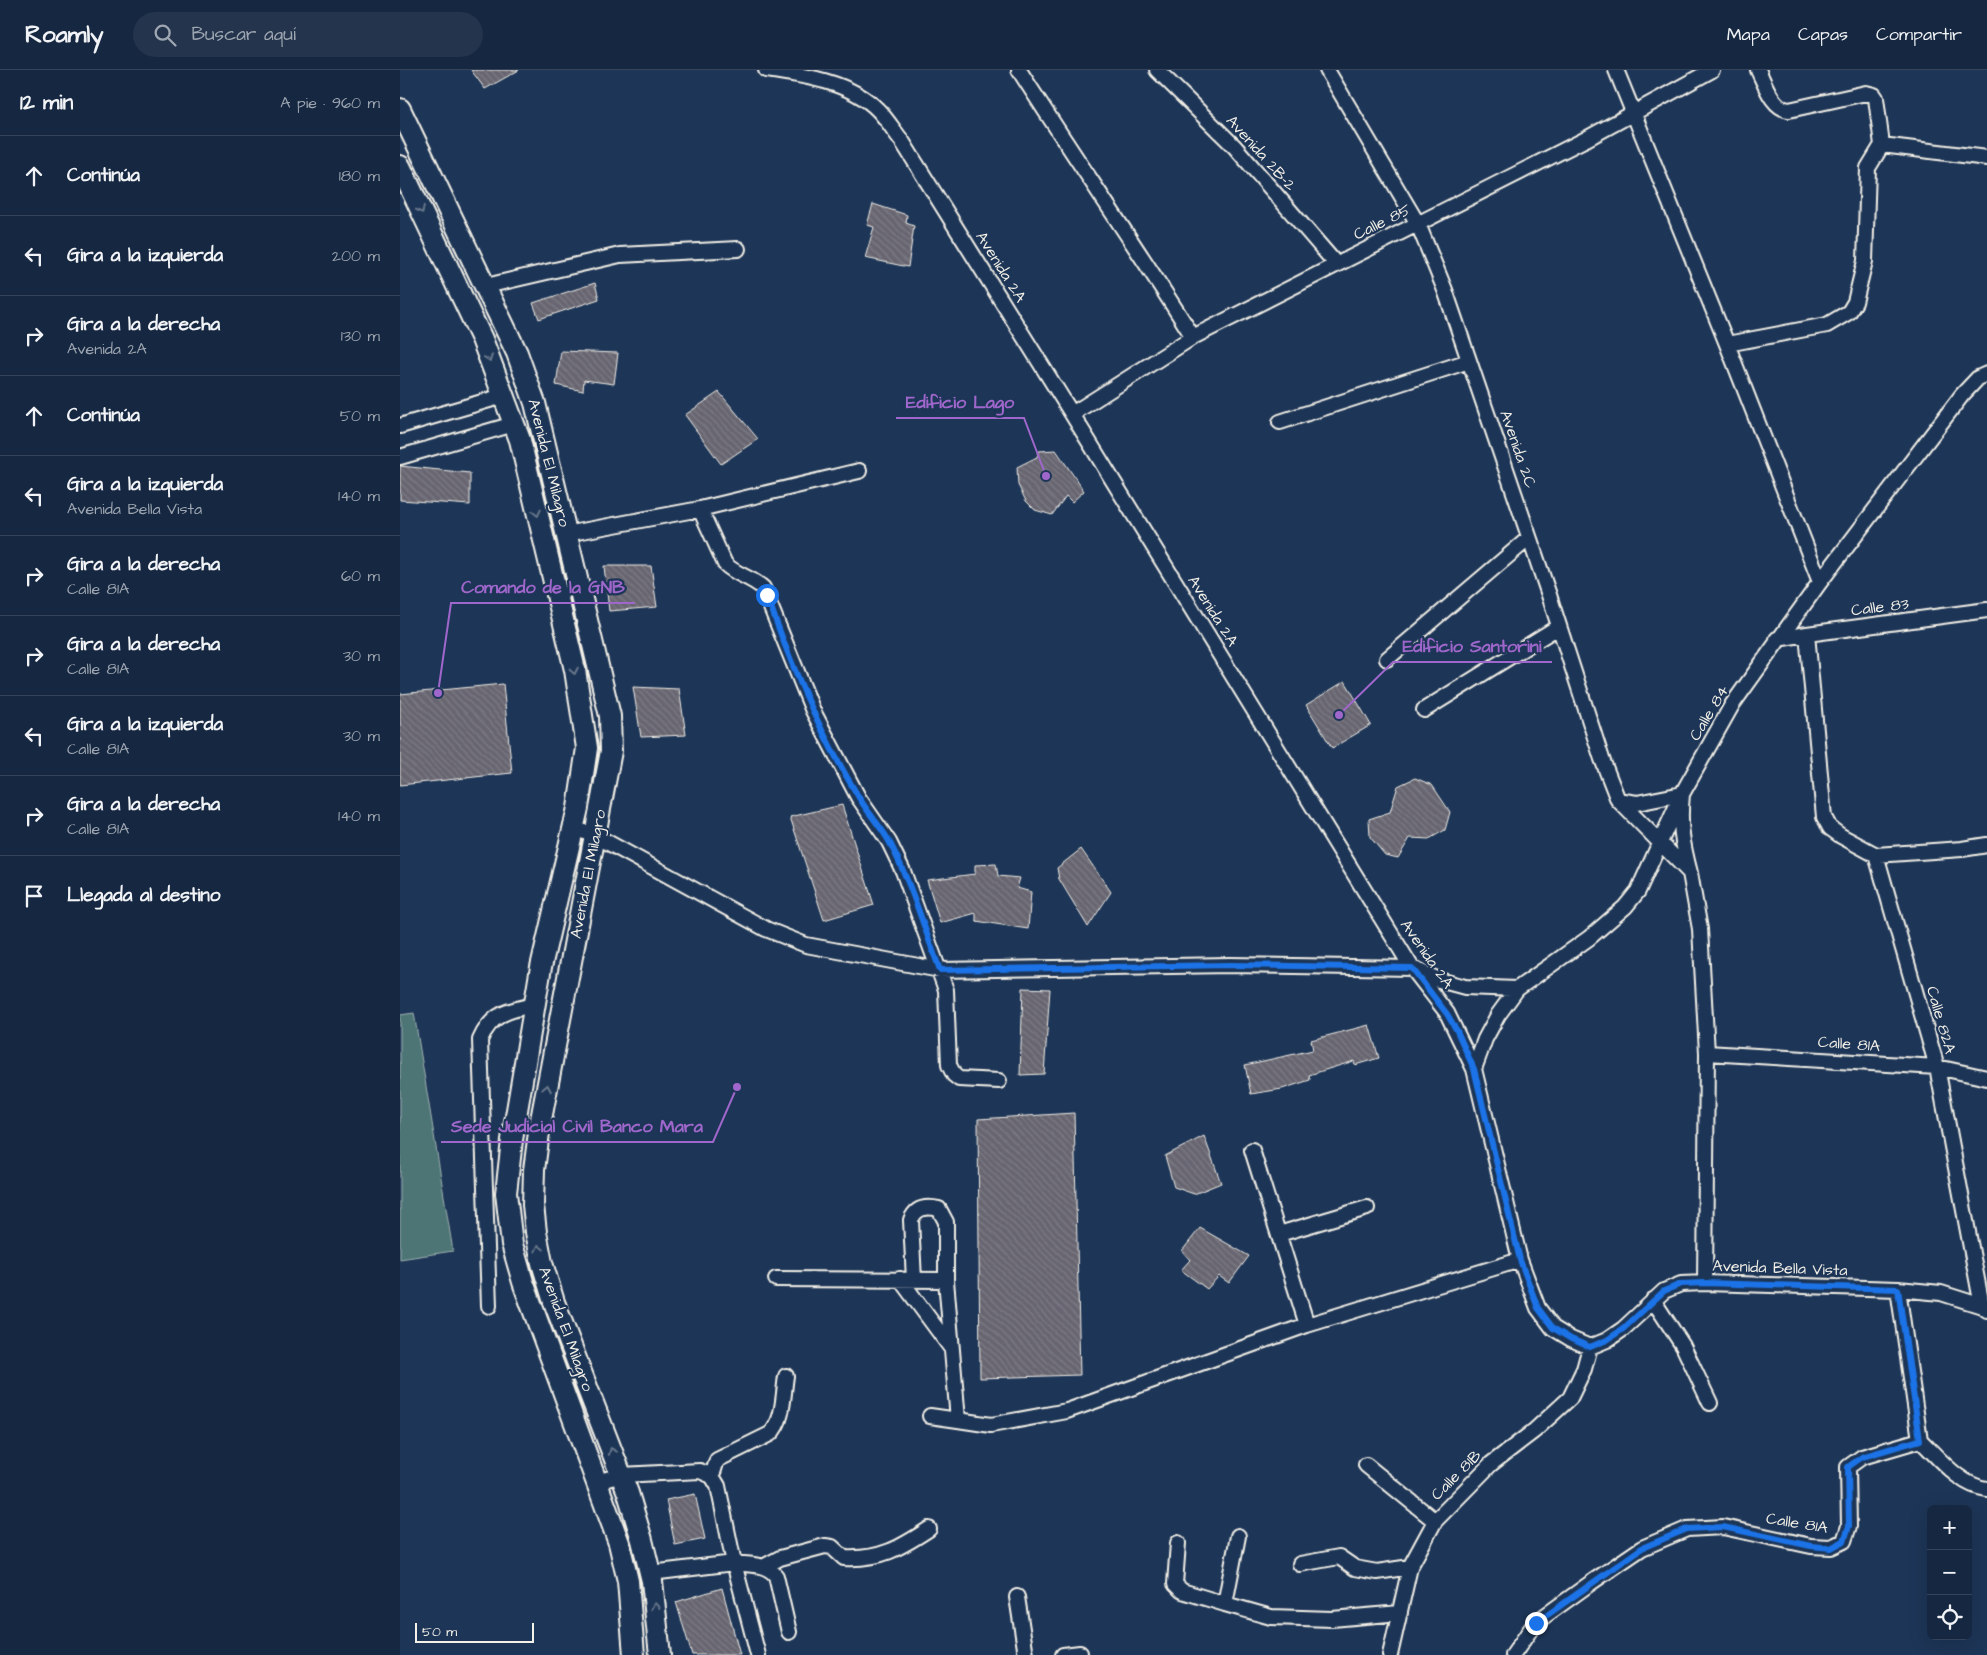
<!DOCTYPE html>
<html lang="es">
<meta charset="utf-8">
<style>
body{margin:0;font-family:"Architects Daughter",sans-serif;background:#23344c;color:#f1f3f6}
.controls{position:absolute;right:15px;bottom:15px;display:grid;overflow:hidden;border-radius:8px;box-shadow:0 5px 20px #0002}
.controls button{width:45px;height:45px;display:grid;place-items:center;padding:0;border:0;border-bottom:1px solid #35445a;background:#162841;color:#f1f3f6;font:25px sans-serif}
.scale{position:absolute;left:15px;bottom:12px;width:119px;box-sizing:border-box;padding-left:5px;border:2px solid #f4f1e8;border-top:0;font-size:14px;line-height:18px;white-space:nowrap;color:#f4f1e8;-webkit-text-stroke:4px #1d3557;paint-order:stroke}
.stop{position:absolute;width:15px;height:15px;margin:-11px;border:4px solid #1a73e8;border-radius:50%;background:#fff}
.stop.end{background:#1a73e8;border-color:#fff;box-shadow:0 1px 5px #0008}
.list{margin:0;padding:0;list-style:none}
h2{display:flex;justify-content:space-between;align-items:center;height:65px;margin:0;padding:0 20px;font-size:21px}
h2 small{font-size:16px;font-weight:400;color:#9ea6b1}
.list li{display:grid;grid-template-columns:32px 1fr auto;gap:15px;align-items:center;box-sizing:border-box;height:80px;padding:0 20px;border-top:1px solid #35445a}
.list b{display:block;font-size:19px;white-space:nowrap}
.list p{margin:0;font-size:16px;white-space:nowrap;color:#9ea6b1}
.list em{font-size:16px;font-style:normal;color:#9ea6b1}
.icon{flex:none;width:28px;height:28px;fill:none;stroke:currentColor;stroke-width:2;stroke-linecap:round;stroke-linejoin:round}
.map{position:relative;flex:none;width:1587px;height:1585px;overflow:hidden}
header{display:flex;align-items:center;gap:30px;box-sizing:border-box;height:70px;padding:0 25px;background:#162841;border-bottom:1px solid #35445a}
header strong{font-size:24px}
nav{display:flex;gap:28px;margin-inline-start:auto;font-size:18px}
.search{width:350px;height:45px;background:#23344c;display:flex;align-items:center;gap:12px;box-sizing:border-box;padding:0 18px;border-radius:28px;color:#9ea6b1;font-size:19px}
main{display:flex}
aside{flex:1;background:#162841}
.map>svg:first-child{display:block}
</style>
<header>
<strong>Roamly</strong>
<div class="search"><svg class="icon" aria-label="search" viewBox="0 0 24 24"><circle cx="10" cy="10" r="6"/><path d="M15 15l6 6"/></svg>Buscar aquí</div>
<nav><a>Mapa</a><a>Capas</a><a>Compartir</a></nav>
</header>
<main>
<aside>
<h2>12 min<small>A pie · 960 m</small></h2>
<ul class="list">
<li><svg class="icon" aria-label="ahead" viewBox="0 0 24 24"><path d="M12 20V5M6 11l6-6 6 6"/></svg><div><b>Continúa</b></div><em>180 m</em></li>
<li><svg class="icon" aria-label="left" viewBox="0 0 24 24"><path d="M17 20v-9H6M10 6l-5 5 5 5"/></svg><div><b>Gira a la izquierda</b></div><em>200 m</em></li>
<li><svg class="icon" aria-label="right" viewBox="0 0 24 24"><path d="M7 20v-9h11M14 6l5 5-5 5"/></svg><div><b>Gira a la derecha</b><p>Avenida 2A</p></div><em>130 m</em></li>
<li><svg class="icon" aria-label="ahead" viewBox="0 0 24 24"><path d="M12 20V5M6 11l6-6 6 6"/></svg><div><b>Continúa</b></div><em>50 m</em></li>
<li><svg class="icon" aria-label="left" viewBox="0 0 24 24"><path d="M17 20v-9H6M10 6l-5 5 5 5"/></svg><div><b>Gira a la izquierda</b><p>Avenida Bella Vista</p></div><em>140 m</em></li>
<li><svg class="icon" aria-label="right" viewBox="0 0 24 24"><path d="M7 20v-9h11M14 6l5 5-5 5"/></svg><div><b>Gira a la derecha</b><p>Calle 81A</p></div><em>60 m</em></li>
<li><svg class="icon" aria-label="right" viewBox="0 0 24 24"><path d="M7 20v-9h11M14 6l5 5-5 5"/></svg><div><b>Gira a la derecha</b><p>Calle 81A</p></div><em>30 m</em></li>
<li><svg class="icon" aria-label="left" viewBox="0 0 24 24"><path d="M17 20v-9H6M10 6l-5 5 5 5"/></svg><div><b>Gira a la izquierda</b><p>Calle 81A</p></div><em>30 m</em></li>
<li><svg class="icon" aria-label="right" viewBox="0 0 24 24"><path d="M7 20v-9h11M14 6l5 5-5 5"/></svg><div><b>Gira a la derecha</b><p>Calle 81A</p></div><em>140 m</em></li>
<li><svg class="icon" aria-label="arrive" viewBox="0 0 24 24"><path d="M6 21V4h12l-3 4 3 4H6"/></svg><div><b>Llegada al destino</b></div></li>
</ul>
</aside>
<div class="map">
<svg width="1587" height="1585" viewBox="0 0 1587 1585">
<defs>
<pattern id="building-back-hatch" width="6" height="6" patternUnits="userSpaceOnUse" patternTransform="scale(1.25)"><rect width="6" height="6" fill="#676571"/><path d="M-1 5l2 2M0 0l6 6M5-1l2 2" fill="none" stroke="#7d7c85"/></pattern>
</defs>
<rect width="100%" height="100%" fill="#1d3557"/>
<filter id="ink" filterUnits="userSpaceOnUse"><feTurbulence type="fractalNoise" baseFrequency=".02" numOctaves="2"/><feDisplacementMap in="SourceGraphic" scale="10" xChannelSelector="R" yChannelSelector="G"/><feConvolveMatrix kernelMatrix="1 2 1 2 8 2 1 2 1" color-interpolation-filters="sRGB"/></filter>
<g filter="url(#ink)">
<path fill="#4e7476" stroke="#a1b2af" d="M14,943L53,1181L0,1189V945Z"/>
<path fill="url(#building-back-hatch)" stroke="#f4f1e8" d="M71,0H119L85,19Z
M473,134L507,145L506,153L514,156L508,197L465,188L474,157L467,155Z
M195,213L199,229L139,249L133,233Z
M161,281L218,283L214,314L184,310L183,321L156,315Z
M319,322L358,369L321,394L285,345Z
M656,380L684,421L672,432L666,426L652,445L635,440L626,431L618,415L617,397L637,387L639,381Z
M0,396L70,403V435L0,430Z
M204,496H251L257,537L209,541Z
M945,611L971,655L932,678L906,635Z
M103,614L112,703L0,715V624Z
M233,617L279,619L286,665L241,667Z
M1015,708L1032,715L1050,742L1045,760L1029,769L1010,768L998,788L985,785L970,767L969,749L990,742L998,716Z
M442,735L474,835L424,850L390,747Z
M681,779L711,822L688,857L659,809L657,798Z
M596,794L598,806L620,808L617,818L631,822L628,859L576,851V843L540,853L527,810L575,804V795Z
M623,918L650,919L644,1004L620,1005Z
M969,955L979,988L955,995L954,991L909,1005L910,1010L882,1019L851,1024L845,995L913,980L911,970Z
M674,1043L680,1305L580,1308L578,1049Z
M804,1066L821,1113L794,1124L774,1117L765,1086Z
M800,1158L849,1186L829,1213L819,1206L807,1219L781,1200L790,1190L782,1181Z
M295,1424L305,1469L275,1475L266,1430Z
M322,1518L340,1585H292L276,1532Z"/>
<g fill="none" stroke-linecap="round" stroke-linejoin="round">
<g stroke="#f4f1e8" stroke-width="18">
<path id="minor" d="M366,0C403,5 451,12 478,40C487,49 494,61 502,71L672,344L1012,898L1047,943L1074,999L1120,1190L1138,1238L1153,1258L1171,1269L1190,1277
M619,0C676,90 737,177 793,267
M757,0L835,77L936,194
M927,0L1018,154L1045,220L1149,525L1202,689L1218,730L1290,803L1300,859L1307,983L1305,1213
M1216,0L1327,274L1420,512
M1482,75L1587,88
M86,216L220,185L338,179
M1327,274L1427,255L1449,242L1455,232L1465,191L1468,98L1482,75L1476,28L1474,25L1466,23L1389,40C1372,38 1365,14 1358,0
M672,344L793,267L1186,69L1312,0
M880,352L1069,291
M0,356L103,326
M0,387L114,354
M300,439L325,494C336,505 351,507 363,518L413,641L458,727L489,772L503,801L546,920L549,995L554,1005L559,1009L599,1011
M166,464L300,439L459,401
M1407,564L1424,747L1430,758L1441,766L1476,785
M1377,569L1407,564L1587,540
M987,589L1129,468
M1024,640L1158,557
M1218,730L1237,733L1282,724C1279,755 1282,772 1290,803
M173,758L196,766L366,859L406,875L540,900L830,895L1012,898L1039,910L1065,917L1117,919
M1307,983L1537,997L1587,1008
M1074,999L1085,969L1098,945L1117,919L1189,868L1225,837L1238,821L1282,724L1332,635L1420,512L1562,325L1578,308L1587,304
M852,1080L907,1255
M879,1164L967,1138
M376,1209L546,1210
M500,1209L551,1278
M514,1210L511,1150C516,1137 526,1136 539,1139L546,1152V1210L558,1350L591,1355L667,1341L907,1255L1120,1190
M1253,1230L1283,1276L1310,1333
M89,1236L80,970C91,944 108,940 134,935
M1582,1236L1537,997L1476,785L1562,779L1587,775
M1190,1277L1207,1270L1223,1259L1264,1221L1281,1214L1305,1213L1498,1219L1541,1223L1582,1236L1587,1240
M530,1346L558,1350
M1520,1370C1538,1387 1560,1416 1587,1419
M966,1395L1035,1451
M312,1406L317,1390L370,1364C384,1351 383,1325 386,1306
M197,1412L221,1405L300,1401L312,1406L318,1416L334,1493L251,1503
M838,1466L825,1534L871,1547L932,1549L1000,1543
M778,1473L775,1514L782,1521L825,1534
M900,1494L939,1487L955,1498L977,1502L1010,1497
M365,1496L380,1488L425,1476L432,1477L444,1488C480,1490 500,1478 529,1459
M617,1527L626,1585
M358,1585L334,1493C349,1495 367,1493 376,1506L389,1562
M663,1585L680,1583
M990,1585L1010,1497L1035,1451L1091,1394L1134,1361L1170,1328L1184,1299L1190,1277
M1113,1585L1135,1553L1192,1512L1242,1478L1287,1459L1323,1457L1411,1476L1431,1477L1444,1471L1449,1456L1448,1397L1462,1387L1520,1370L1498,1219"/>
</g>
<g stroke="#f4f1e8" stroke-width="24">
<path id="secondary" d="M0,39L117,283L135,333L210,646L211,681L140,1055L134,1100L133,1135L136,1162L142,1193L154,1232L228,1423L242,1470L252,1511L260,1585
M0,96L82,269L120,370L175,600L187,678L178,738L141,897L112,1070L106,1123L112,1174L123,1212L219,1473L228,1511L234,1585"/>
</g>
<use href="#minor" stroke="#1d3557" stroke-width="14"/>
<use href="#secondary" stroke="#1d3557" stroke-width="20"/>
</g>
<defs><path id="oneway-chevron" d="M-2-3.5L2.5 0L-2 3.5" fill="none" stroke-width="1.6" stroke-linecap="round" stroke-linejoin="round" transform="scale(1.25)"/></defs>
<g stroke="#68778a">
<use href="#oneway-chevron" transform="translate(21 140) rotate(65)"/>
<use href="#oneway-chevron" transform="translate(89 288) rotate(70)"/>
<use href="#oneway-chevron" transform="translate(137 443) rotate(77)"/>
<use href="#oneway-chevron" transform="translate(174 601) rotate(79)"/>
<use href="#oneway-chevron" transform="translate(147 1018) rotate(-79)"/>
<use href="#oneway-chevron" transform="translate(139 1178) rotate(-102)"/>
<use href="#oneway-chevron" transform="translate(212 1381) rotate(-111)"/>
<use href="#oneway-chevron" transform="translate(255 1536) rotate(-96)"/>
</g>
</g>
<g fill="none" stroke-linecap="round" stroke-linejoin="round" filter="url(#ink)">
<path stroke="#1a73e8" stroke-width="6" d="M367,525C390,594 420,663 458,726C467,742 481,756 490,773C511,813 524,858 540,900L830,895L1012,898L1047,944L1057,961L1074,999L1120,1190L1138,1238L1153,1258L1171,1269L1190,1277L1207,1270L1223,1259L1264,1221L1281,1214L1305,1213L1498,1219L1520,1370L1462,1387L1448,1397L1449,1456L1444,1471L1431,1478L1411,1476L1323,1457L1287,1459L1242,1478L1136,1553"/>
</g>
<g text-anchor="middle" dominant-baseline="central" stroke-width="4.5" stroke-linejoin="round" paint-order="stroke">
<g font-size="16" fill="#f4f1e8" stroke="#1d3557">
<text transform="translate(861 83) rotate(48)">Avenida 2B-2</text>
<text transform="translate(982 152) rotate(-26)">Calle 85</text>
<text transform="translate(601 197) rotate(58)">Avenida 2A</text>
<text transform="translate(1118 379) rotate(71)">Avenida 2C</text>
<text transform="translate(149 393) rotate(76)">Avenida El Milagro</text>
<text transform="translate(1480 537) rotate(-7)">Calle 83</text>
<text transform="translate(813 541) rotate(58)">Avenida 2A</text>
<text transform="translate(1309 643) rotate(-59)">Calle 84</text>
<text transform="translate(188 804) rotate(-79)">Avenida El Milagro</text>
<text transform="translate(1027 884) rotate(55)">Avenida 2A</text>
<text transform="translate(1541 950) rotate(74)">Calle 82A</text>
<text transform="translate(1449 974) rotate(4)">Calle 81A</text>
<text transform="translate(1380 1198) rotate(2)">Avenida Bella Vista</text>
<text transform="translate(166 1259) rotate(70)">Avenida El Milagro</text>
<text transform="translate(1056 1405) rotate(-45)">Calle 81B</text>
<text transform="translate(1397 1453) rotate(9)">Calle 81A</text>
</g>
</g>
<path fill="none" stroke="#9f67cb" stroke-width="2" d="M646 406L624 348H496M38 623L51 533H235M939 645L993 592H1152M337 1017L313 1072H41"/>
<g fill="#9f67cb" stroke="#1d3557" stroke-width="2">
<circle cx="646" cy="406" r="5"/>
<circle cx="38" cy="623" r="5"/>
<circle cx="939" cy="645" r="5"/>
<circle cx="337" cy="1017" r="5"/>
</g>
<g font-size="18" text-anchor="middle" font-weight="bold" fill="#9f67cb" stroke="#1d3557" stroke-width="4.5" stroke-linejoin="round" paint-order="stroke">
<text x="560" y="338">Edificio Lago</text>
<text x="143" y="523">Comando de la GNB</text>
<text x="1072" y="582">Edificio Santorini</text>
<text x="177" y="1062">Sede Judicial Civil Banco Mara</text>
</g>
</svg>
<div class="controls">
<button>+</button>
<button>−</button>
<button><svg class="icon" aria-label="locate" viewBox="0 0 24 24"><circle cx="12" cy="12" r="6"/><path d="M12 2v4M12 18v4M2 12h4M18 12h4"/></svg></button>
</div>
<div class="scale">50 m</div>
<div class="stop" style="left:367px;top:525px"></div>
<div class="stop end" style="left:1136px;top:1553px"></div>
</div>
</main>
